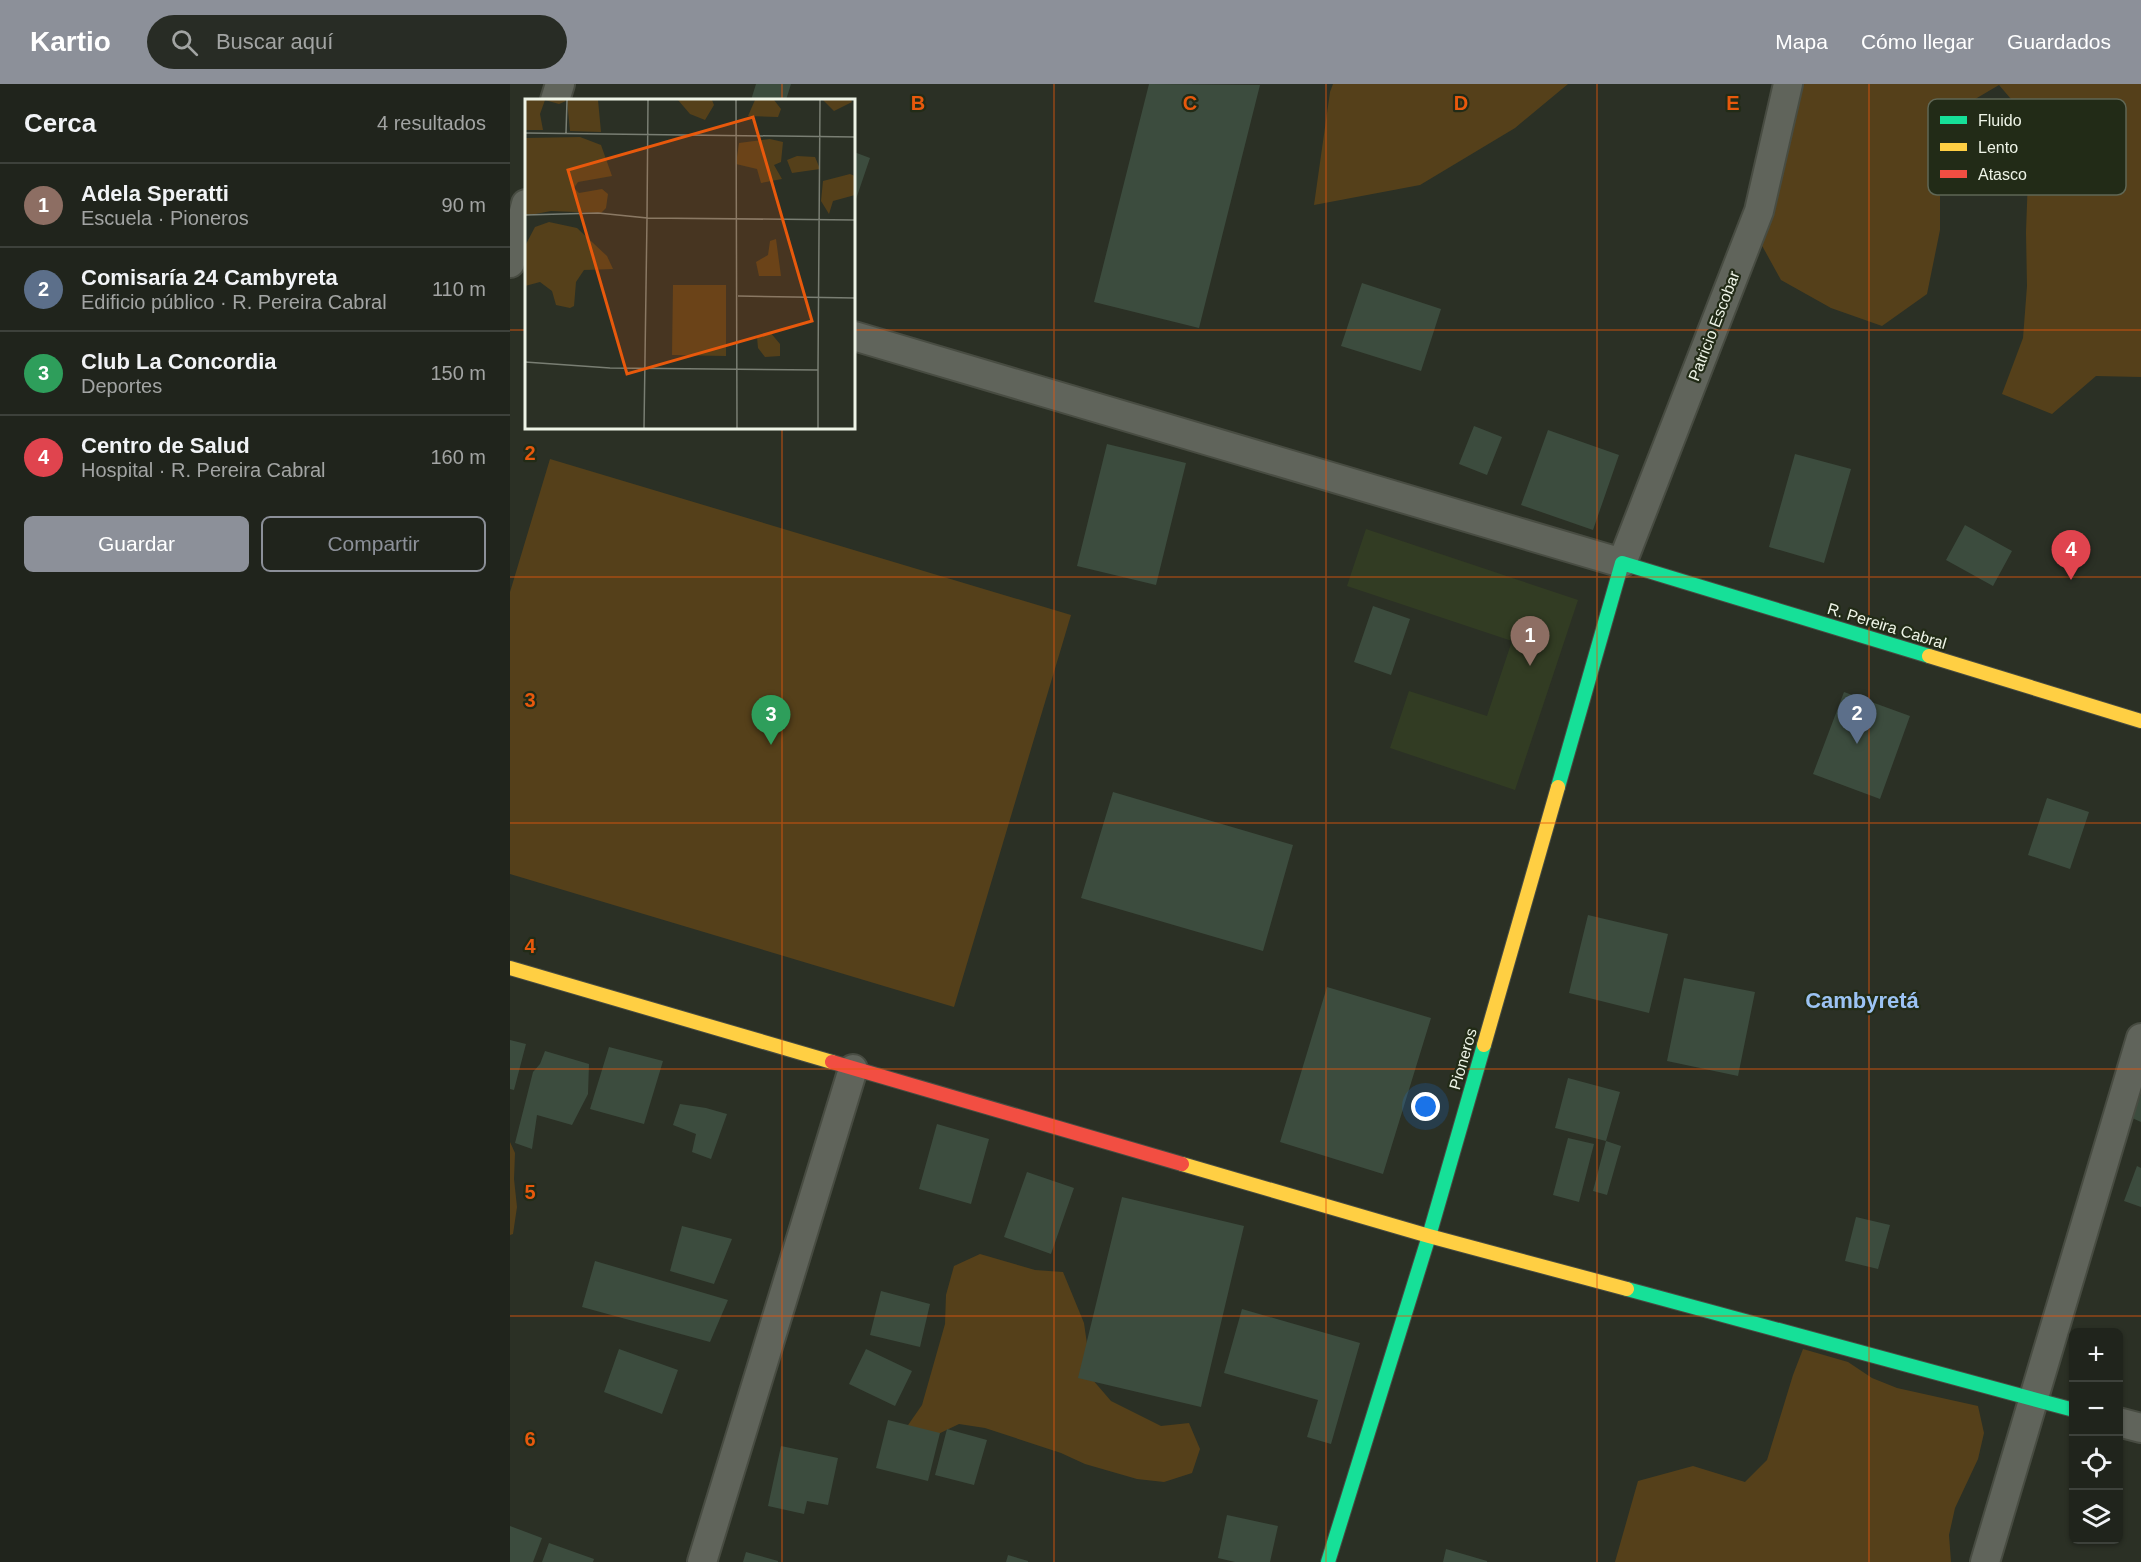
<!DOCTYPE html>
<html lang="es">
<meta charset="utf-8">
<style>
body{margin:0;font-family:Arial,sans-serif;background:#282c25;color:#f1f3f6}
.controls{position:absolute;right:18px;bottom:18px;display:grid;overflow:hidden;border-radius:9px;box-shadow:0 2px 4px #0004}
.controls button{width:54px;height:54px;display:grid;place-items:center;padding:0;border:0;border-bottom:2px solid #3d413b;background:#20241c;color:#f1f3f6;font:30px sans-serif}
.you{position:absolute;left:916px;top:1023px;width:21px;height:21px;margin:-15px;border:4px solid #fff;border-radius:50%;background:#1a73e8;box-shadow:0 0 0 9px #1a73e833}
.badge{display:grid;place-items:center;width:39px;height:39px;border-radius:50%;background:#8c9099;color:#fff;font-size:20px;font-weight:700}
.pin{position:absolute;translate:-50% -50px;filter:drop-shadow(0 2px 3px #0008)}
.pin::after{content:'';position:absolute;top:32px;width:21px;height:18px;background:inherit;clip-path:polygon(0 0,100% 0,50% 100%)}
.list{margin:0;padding:0;list-style:none}
h2{display:flex;justify-content:space-between;align-items:center;height:78px;margin:0;padding:0 24px;font-size:26px}
h2 small{font-size:20px;font-weight:400;color:#a2a4a3}
.list li{display:grid;grid-template-columns:39px 1fr auto;gap:18px;align-items:center;box-sizing:border-box;height:84px;padding:0 24px;border-top:2px solid #3d413b}
.list b{display:block;font-size:22px;white-space:nowrap}
.list p{margin:0;font-size:20px;white-space:nowrap;color:#a2a4a3}
.list em{font-size:20px;font-style:normal;color:#a2a4a3}
.actions{display:flex;gap:12px;padding:18px 24px}
.actions a{flex:1;padding:14px 0;border:2px solid #8c9099;border-radius:9px;text-align:center;font-size:21px;color:#8c9099}
.actions .main{background:#8c9099;color:#fff}
.icon{flex:none;width:33px;height:33px;fill:none;stroke:currentColor;stroke-width:2;stroke-linecap:round;stroke-linejoin:round}
.map{position:relative;flex:none;width:1631px;height:1478px;overflow:hidden}
header{display:flex;align-items:center;gap:36px;box-sizing:border-box;height:84px;padding:0 30px;background:#8c9099;color:#fff}
header strong{font-size:28px}
nav{display:flex;gap:33px;margin-inline-start:auto;font-size:21px}
.search{width:420px;height:54px;background:#282c25;display:flex;align-items:center;gap:15px;box-sizing:border-box;padding:0 21px;border-radius:33px;color:#a2a4a3;font-size:22px}
main{display:flex}
aside{flex:1;background:#20241c}
.map>svg:first-child{display:block}
</style>
<header>
<strong>Kartio</strong>
<div class="search"><svg class="icon" aria-label="search" viewBox="0 0 24 24"><circle cx="10" cy="10" r="6"/><path d="M15 15l6 6"/></svg>Buscar aquí</div>
<nav><a>Mapa</a><a>Cómo llegar</a><a>Guardados</a></nav>
</header>
<main>
<aside>
<h2>Cerca<small>4 resultados</small></h2>
<ul class="list">
<li><span class="badge" style="background:#8d6e63">1</span><div><b>Adela Speratti</b><p>Escuela · Pioneros</p></div><em>90 m</em></li>
<li><span class="badge" style="background:#5c6f8a">2</span><div><b>Comisaría 24 Cambyreta</b><p>Edificio público · R. Pereira Cabral</p></div><em>110 m</em></li>
<li><span class="badge" style="background:#2e9e5b">3</span><div><b>Club La Concordia</b><p>Deportes</p></div><em>150 m</em></li>
<li><span class="badge" style="background:#e0444e">4</span><div><b>Centro de Salud</b><p>Hospital · R. Pereira Cabral</p></div><em>160 m</em></li>
</ul>
<div class="actions"><a class="main">Guardar</a><a>Compartir</a></div>
</aside>
<div class="map">
<svg width="1631" height="1478" viewBox="0 0 1631 1478">
<rect width="100%" height="100%" fill="#2b3025"/>
<path fill="#323c23" d="M856,445L1068,516L1005,706L880,664L899,607L977,632L1002,557L837,502Z"/>
<path fill="#55401a" d="M823,0H1058L1005,44L910,101L804,121L820,8Z
M1284,0H1631V293L1586,292L1542,330L1492,310L1513,254L1517,202L1516,148L1518,93L1524,42L1489,1L1438,31L1430,87V146L1417,210L1372,242L1321,224L1271,196L1245,149Z
M40,375L561,531L444,923L0,790V508Z
M0,1058L5,1069L4,1095L7,1123L3,1150L0,1151Z
M470,1170L525,1186L553,1188L574,1239L582,1295L601,1317L651,1342L679,1339L690,1365L682,1389L654,1398L627,1395L575,1380L551,1369L475,1344L449,1340L422,1353L396,1344L412,1321L435,1240L436,1211L444,1182Z
M1293,1265L1338,1278L1362,1294L1387,1304L1468,1322L1474,1349L1468,1375L1445,1424L1439,1451L1441,1478H1105L1128,1397L1183,1382L1235,1398L1257,1376L1283,1291Z"/>
<path fill="#3c4c3e" d="M246,0H281L276,16H241Z
M639,0L750,1L689,244L584,218Z
M344,68L360,74L344,121Z
M852,199L931,225L911,287L831,262Z
M964,342L992,353L977,391L949,380Z
M1038,346L1109,371L1083,446L1011,421Z
M597,360L676,379L646,501L567,482Z
M1285,370L1341,385L1314,479L1259,463Z
M1455,441L1502,467L1483,502L1436,476Z
M863,522L900,535L881,591L844,578Z
M1334,608L1400,632L1370,715L1303,690Z
M603,708L783,761L753,867L571,814Z
M1537,714L1579,728L1560,785L1518,771Z
M1078,831L1158,850L1139,929L1059,909Z
M1174,894L1245,908L1228,992L1157,977Z
M817,903L921,934L873,1090L770,1058Z
M0,956L16,960L4,1006L0,1005Z
M99,963L153,977L134,1040L80,1025Z
M35,967L79,980L78,1010L62,1041L27,1031L22,1065L5,1059L23,988L30,980Z
M1058,994L1110,1008L1096,1057L1045,1044Z
M1631,1010V1038L1620,1033Z
M170,1020L196,1024L217,1030L201,1075L182,1068L186,1050L163,1041Z
M427,1040L479,1055L461,1120L409,1105Z
M1058,1054L1084,1060L1069,1118L1043,1111Z
M1096,1057L1111,1062L1097,1111L1083,1107Z
M1627,1082L1631,1084V1123L1614,1117Z
M517,1088L564,1104L541,1170L494,1153Z
M612,1113L734,1142L691,1323L568,1294Z
M1346,1133L1380,1141L1368,1185L1335,1177Z
M172,1142L222,1155L204,1200L160,1187Z
M85,1177L218,1216L200,1258L72,1223Z
M371,1207L420,1220L410,1263L360,1251Z
M732,1225L850,1259L821,1360L797,1353L808,1316L714,1289Z
M109,1265L168,1286L152,1330L94,1308Z
M356,1265L402,1287L385,1322L339,1300Z
M378,1336L430,1349L418,1397L366,1384Z
M437,1345L477,1356L464,1401L425,1391Z
M271,1362L328,1374L318,1421L297,1417L294,1430L258,1422Z
M717,1431L768,1442L760,1478H725L708,1474Z
M0,1442L32,1454L23,1478H0Z
M39,1459L84,1475L83,1478H32Z
M936,1465L977,1477V1478H933Z
M236,1468L268,1477V1478H233Z
M498,1471L518,1477V1478H496Z"/>
<g fill="none" stroke-linecap="round" stroke-linejoin="round">
<g stroke="#484c42" stroke-width="32">
<path id="street" d="M45,16L50,0
M0,179L16,120
M344,252L1112,479L1249,127L1278,0
M1608,1338L1631,1344
M192,1478L343,985
M1475,1478L1631,954"/>
</g>
<g stroke="#484c42" stroke-width="16">
<path id="fast" d="M1048,703L1112,479L1419,572
M1117,1205L1564,1326
M818,1478L919,1152L974,961"/>
</g>
<g stroke="#484c42" stroke-width="16">
<path id="slow" d="M1419,572L1631,637
M0,884L322,978
M974,961L1048,703
M672,1080L919,1152L1117,1205"/>
</g>
<g stroke="#484c42" stroke-width="16">
<path id="jam" d="M322,978L672,1080"/>
</g>
<use href="#street" stroke="#60645b" stroke-width="28"/>
<use href="#fast" stroke="#16e098" stroke-width="14"/>
<use href="#slow" stroke="#ffcf43" stroke-width="14"/>
<use href="#jam" stroke="#f24e42" stroke-width="14"/>
</g>
<path fill="none" stroke="#e8590c" stroke-width="1.5" stroke-opacity="0.55" d="M272,0V16M544,0V1478M816,0V1478M1087,0V1478M1359,0V1478M0,246H16M344,246H1631M272,344V1478M0,493H1631M0,739H1631M0,985H1631M0,1232H1631"/>
<g text-anchor="middle" dominant-baseline="central" stroke-width="4.5" stroke-linejoin="round" paint-order="stroke">
<g font-size="16" fill="#eef4e7" stroke="#222b17">
<text transform="translate(1204 242) rotate(-69)">Patricio Escobar</text>
<text transform="translate(1377 542) rotate(17)">R. Pereira Cabral</text>
<text transform="translate(953 975) rotate(-74)">Pioneros</text>
</g>
<g font-size="22" font-weight="bold" fill="#9cc3f3" stroke="#222b17">
<text x="1352" y="916">Cambyretá</text>
</g>
</g>
<g transform="translate(15 15)">
<rect width="330" height="330" fill="#2b3025"/>
<path d="M0,1H40L41,2L34,5L20,1L15,15L18,31H0ZM42,1H73L76,33L45,32ZM153,1H187L189,6L180,21L165,15ZM230,1H249L256,10L253,18L223,17ZM298,1H326L327,3L309,12ZM55,38L76,46L87,77L53,83L49,89L54,94L77,90L83,95L81,109L76,114L26,112L0,117V39ZM245,40L258,43L256,63L249,66L257,80L236,84L232,70L211,65L214,44ZM272,57L290,58L295,70L267,74L262,61ZM325,75L330,77V96L308,102L304,115L296,102L298,82ZM24,123L52,129L82,157L88,170L59,171L51,183L49,207L45,209L31,206L27,192L15,183L0,187V147L10,128ZM251,140L256,177H234L231,163L243,156L245,142ZM148,186H201V257L147,256ZM245,233L255,245V257L240,258L233,249L232,238Z" fill="#55401a"/>
<path fill="none" stroke="#797e73" stroke-width="1.5" d="M123,1L122,119L330,121M211,1L212,329M0,34L330,38M41,34L42,1M0,116L73,114L122,119L119,329M213,197L330,199M0,263L85,269L293,271L295,1M293,329V271"/>
<path fill="#e8590c" fill-opacity="0.15" stroke="#e8590c" stroke-width="3" d="M228,18L287,222L102,275L43,71Z"/>
<rect width="330" height="330" fill="none" stroke="#eef4e7" stroke-width="3"/>
</g>
<rect x="1418" y="15" width="198" height="96" rx="9" fill="#222b17" stroke="#5f6755" stroke-width="1.5"/>
<rect x="1430" y="32" width="27" height="8" fill="#16e098"/>
<rect x="1430" y="59" width="27" height="8" fill="#ffcf43"/>
<rect x="1430" y="86" width="27" height="8" fill="#f24e42"/>
<g font-size="16" fill="#eef4e7">
<text x="1468" y="42">Fluido</text>
<text x="1468" y="69">Lento</text>
<text x="1468" y="96">Atasco</text>
</g>
<g font-size="20" text-anchor="middle" font-weight="bold" fill="#e8590c" stroke="#222b17" stroke-width="4.5" stroke-linejoin="round" paint-order="stroke">
<text x="408" y="26">B</text>
<text x="680" y="26">C</text>
<text x="951" y="26">D</text>
<text x="1223" y="26">E</text>
<text x="20" y="376">2</text>
<text x="20" y="623">3</text>
<text x="20" y="869">4</text>
<text x="20" y="1115">5</text>
<text x="20" y="1362">6</text>
</g>
</svg>
<div class="controls">
<button>+</button>
<button>−</button>
<button><svg class="icon" aria-label="locate" viewBox="0 0 24 24"><circle cx="12" cy="12" r="6"/><path d="M12 2v4M12 18v4M2 12h4M18 12h4"/></svg></button>
<button><svg class="icon" aria-label="layers" viewBox="0 0 24 24"><path d="M12 4l9 5-9 5-9-5zM3 14l9 5 9-5"/></svg></button>
</div>
<div class="you"></div>
<div class="pin badge" style="left:1020px;top:582px;background:#8d6e63">1</div>
<div class="pin badge" style="left:1347px;top:660px;background:#5c6f8a">2</div>
<div class="pin badge" style="left:261px;top:661px;background:#2e9e5b">3</div>
<div class="pin badge" style="left:1561px;top:496px;background:#e0444e">4</div>
</div>
</main>
